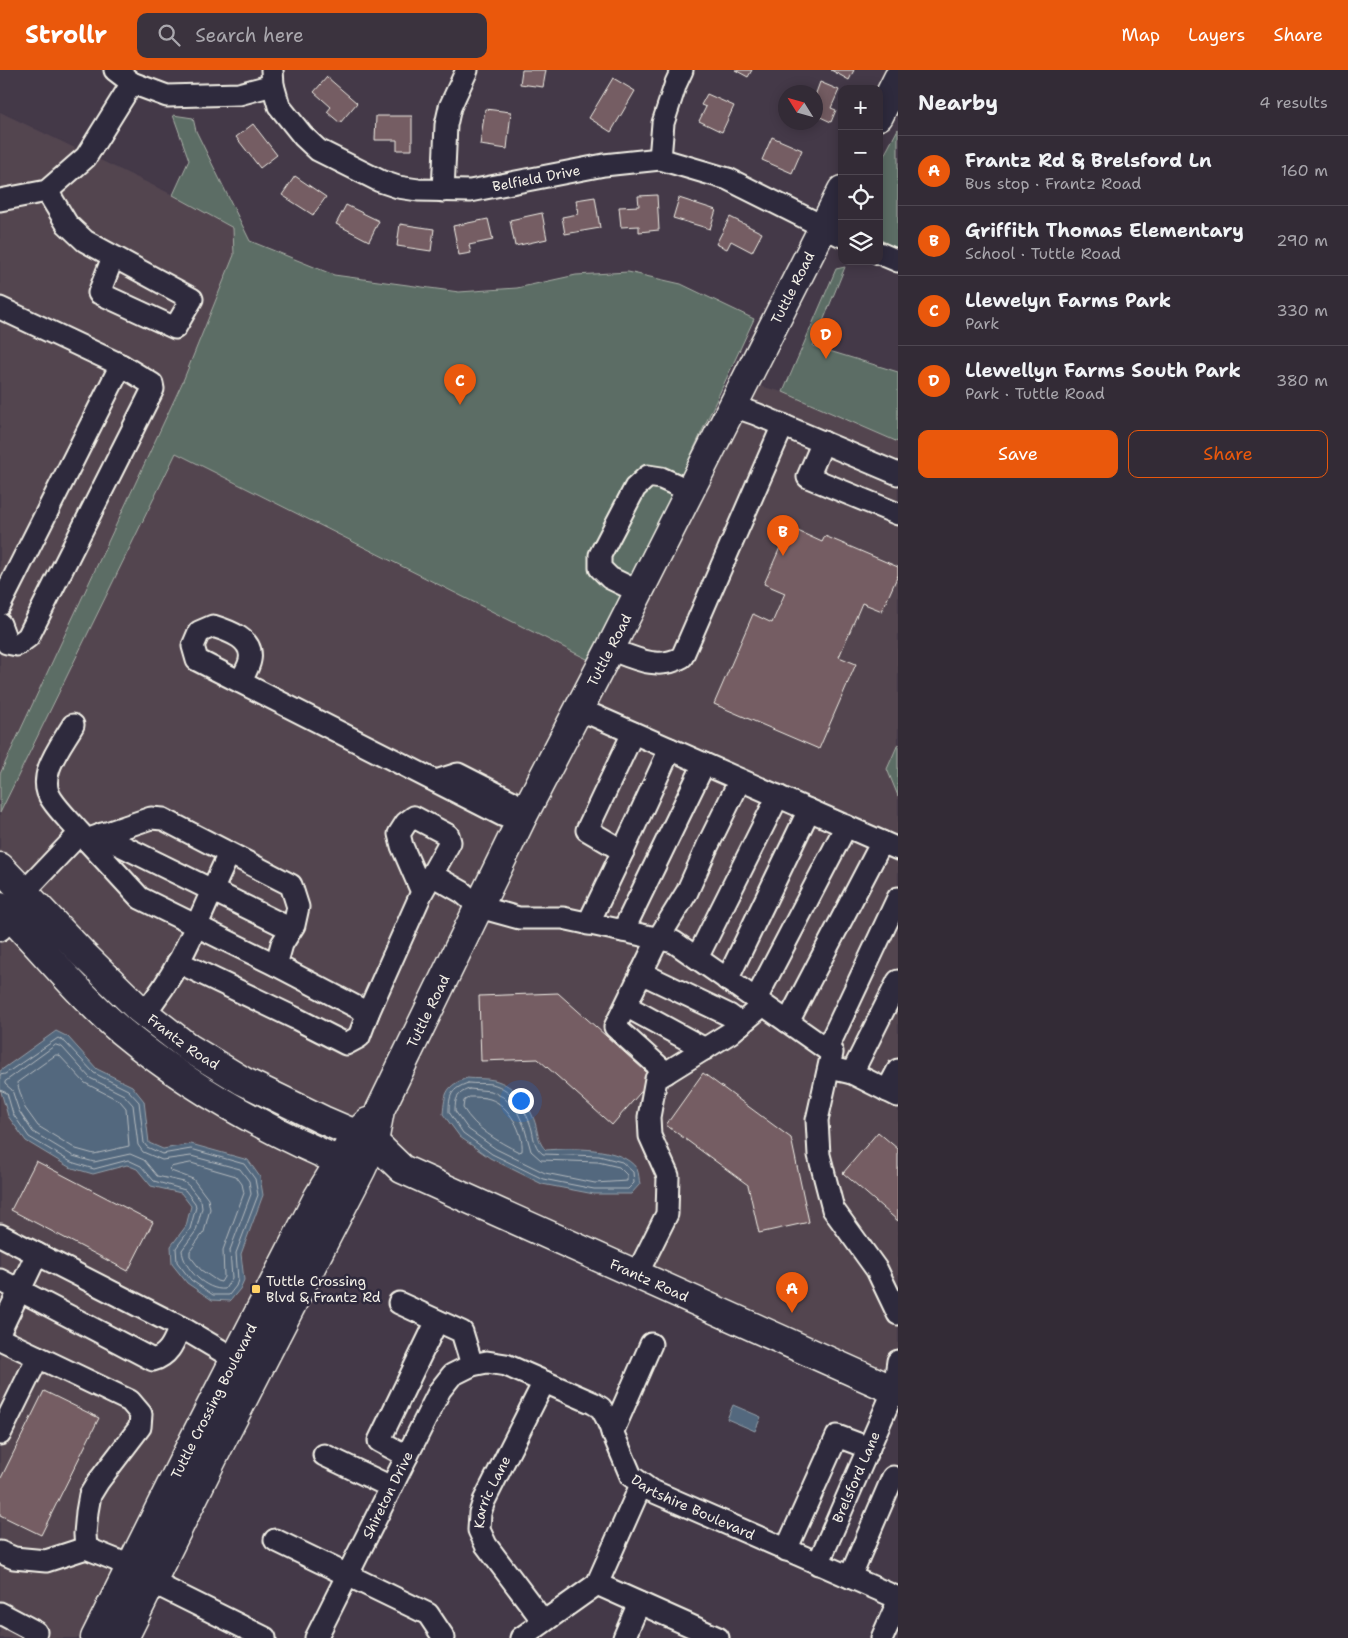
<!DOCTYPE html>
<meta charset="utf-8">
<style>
body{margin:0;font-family:"Shantell Sans",sans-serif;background:#3b333e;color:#f1f3f6}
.controls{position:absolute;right:15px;top:15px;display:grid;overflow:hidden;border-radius:10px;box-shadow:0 2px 12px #0003}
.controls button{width:45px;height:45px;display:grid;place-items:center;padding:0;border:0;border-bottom:1px solid #4e4751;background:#332b36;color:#f1f3f6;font:25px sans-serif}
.compass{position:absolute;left:778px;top:15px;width:45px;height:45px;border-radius:50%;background:#332b36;box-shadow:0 2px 12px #0003;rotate:307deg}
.you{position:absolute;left:520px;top:1030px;width:18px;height:18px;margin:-12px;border:4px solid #fff;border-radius:50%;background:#1a73e8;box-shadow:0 0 0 8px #1a73e833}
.badge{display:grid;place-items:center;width:32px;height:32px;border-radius:50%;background:#ea580c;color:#fff;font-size:16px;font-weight:700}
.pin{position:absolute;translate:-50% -41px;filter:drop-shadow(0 1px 2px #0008)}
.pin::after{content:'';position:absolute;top:26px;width:18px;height:15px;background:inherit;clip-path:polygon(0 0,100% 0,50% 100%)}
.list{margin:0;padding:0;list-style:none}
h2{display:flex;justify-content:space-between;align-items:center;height:65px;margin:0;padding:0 20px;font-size:21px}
h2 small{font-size:16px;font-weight:400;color:#a9a7ad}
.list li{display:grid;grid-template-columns:32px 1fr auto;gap:15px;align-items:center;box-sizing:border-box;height:70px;padding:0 20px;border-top:1px solid #4e4751}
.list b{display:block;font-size:19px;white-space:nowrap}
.list p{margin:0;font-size:16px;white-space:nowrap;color:#a9a7ad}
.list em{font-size:16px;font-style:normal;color:#a9a7ad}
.actions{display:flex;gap:10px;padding:15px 20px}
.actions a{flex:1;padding:11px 0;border:1px solid #ea580c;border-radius:10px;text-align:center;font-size:18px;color:#ea580c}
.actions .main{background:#ea580c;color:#fff}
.icon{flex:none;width:28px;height:28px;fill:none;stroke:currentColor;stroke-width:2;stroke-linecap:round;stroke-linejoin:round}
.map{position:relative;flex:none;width:898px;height:1568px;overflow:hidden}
header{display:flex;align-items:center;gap:30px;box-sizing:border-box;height:70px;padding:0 25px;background:#ea580c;color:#fff}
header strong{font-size:24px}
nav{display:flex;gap:28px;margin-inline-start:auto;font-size:18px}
.search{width:350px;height:45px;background:#3b333e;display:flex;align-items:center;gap:12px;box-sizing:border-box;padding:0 18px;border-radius:10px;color:#a9a7ad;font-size:19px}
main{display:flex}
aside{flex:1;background:#332b36}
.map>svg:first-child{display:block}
</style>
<header>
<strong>Strollr</strong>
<div class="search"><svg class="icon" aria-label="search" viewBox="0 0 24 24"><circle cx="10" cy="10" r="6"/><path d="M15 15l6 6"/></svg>Search here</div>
<nav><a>Map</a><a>Layers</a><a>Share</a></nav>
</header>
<main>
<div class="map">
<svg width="898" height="1568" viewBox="0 0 898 1568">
<rect width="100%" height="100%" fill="#443948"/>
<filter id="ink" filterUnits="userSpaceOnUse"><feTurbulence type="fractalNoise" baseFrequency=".02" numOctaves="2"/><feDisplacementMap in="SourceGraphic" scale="10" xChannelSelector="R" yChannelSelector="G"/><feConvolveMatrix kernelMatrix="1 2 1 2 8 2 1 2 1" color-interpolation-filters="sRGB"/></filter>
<g filter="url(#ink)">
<path fill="#524450" d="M0,42L173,125L233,158L234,185L183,311L0,704Z
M756,315L783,322L898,372V1329L355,1083L107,1568H0V743L176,383L610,600Z"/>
<path fill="#5b6d65" stroke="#a8afa6" d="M173,45L193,48L196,61L250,171L334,205L459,222L517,218L576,205L628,202L681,214L754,249L677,415L593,592L176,383L0,743V704L183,311L234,185L233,158L173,125L189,90Z
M898,59V179L879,169V95Z
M845,197L813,276L898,302V372L783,322L836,199Z
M898,674V726L887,699Z"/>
<path fill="#53687e" stroke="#939fa8" d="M56,961L68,967L97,999L132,1016L144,1031L149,1073L163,1079L191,1074L248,1090L260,1107L263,1125L241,1184L244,1210L240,1219L230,1231L212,1230L187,1213L172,1194L171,1176L186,1156L191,1136L181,1123L151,1116L137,1099L127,1095L93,1104L69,1097L26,1071L8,1046L0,1018V1001Z
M467,1008C475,1009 485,1008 494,1010C515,1015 531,1036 536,1056C538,1065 539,1074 546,1080C570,1078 622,1076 637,1099C639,1103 639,1110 640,1114L631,1124H594L542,1114L490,1088L460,1067L443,1044C445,1022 446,1016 467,1008Z
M733,1335L761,1347L755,1361L727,1349Z"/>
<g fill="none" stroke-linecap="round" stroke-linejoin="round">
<path stroke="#b4babe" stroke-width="1" d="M56,975L62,977L90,1008L124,1025L133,1035L138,1075L143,1082L162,1090L191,1086L240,1099L249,1111L251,1124L230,1180L232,1208L225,1219C206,1221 183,1198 182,1180L196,1161L202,1138L201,1131L189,1116L184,1112L157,1106L144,1090L130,1084L94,1092L73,1086L33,1062L19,1041L12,1020L5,1014V1012Z
M56,985H59L85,1013L120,1031L126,1038L129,1076L94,1084L76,1079L38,1056L25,1038L17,1013Z
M0,1005L5,1004L58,968L65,972L94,1003L128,1020L139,1032L144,1073L147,1077L162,1084L191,1079L244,1094L255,1109L258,1125L236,1183L238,1210L236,1216L229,1225H213L191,1210L177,1192L176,1178L190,1159L196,1137L195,1133L185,1120L154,1111L141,1096L128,1090L94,1099L71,1092L29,1067L13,1044L7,1023L0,1020
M468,1013C476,1014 484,1013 492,1014C513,1019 527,1041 532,1060C534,1070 535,1078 543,1084L599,1086L622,1092L633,1102L634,1113L628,1119H594L543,1109L492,1084L463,1063L449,1042C449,1025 451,1019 468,1013Z
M469,1019L491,1021L503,1027L516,1039L524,1056L531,1081L541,1090L598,1092L619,1097L627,1105V1111L595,1113L545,1103L496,1079L468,1059L455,1041C455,1029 457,1023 469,1019Z
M470,1027C476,1027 484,1027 490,1029C509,1035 524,1063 522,1081L519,1082C497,1071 476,1059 463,1038L464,1031Z
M191,1093L236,1106L242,1114L244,1123L223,1180L224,1207L221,1212L217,1211L201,1200L190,1186V1181L204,1162L210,1139L208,1129L193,1109L171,1101L169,1099L171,1097Z"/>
</g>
<path fill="#745d63" stroke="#f4f1e8" d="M522,0H546L543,17L520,14Z
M735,0H752L748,7Z
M831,0H854L849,10Z
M327,7L357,33L340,53L327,42L331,37L314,22Z
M613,8L635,21L611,62L589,48Z
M820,12L839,20L831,38L836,40L831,52L816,45V23Z
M707,24L734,36L722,62L699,51L706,37L701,35Z
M485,39L511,42L507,79L480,75Z
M376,46H412V80H397V70H375Z
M253,54L277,85L260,98L236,67Z
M772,67L802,80L792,103L762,90Z
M295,106L326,127L313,145L282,125Z
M657,125L659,160L639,162V156L621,157L619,137L639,136L638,126Z
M595,127L600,158L565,164L562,147L578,144L576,130Z
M679,128L716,140L710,159L673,148Z
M346,135L379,151L369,171L336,154Z
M542,143L547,169L515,176L510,150Z
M730,147L762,163L752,182L731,171L727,179L716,174Z
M488,149L493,170L469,175L471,183L459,185L453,156Z
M400,154L434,159L431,181L397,176Z
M789,457L822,472L825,466L898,497V505L882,541L862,533L839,587L856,594L819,679L714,634L753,544L772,553L785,523L764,514Z
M558,923L653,1008L612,1055L538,989L481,991L479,926Z
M703,1003L791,1068L809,1152L759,1163L748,1115L666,1055Z
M878,1062L898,1079V1151L843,1103Z
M36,1091L153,1152L128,1201L11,1140Z
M44,1321L99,1348L41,1465L0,1445V1410Z"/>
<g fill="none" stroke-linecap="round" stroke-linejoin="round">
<g stroke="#f4f1e8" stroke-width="25">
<g id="minor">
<path d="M115,0L132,13L167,26L239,24L273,15"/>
<path id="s1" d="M272,0L273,15L279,36L303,66L318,80L380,111L398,117L418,120L470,121L604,95L660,89L728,109L842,166"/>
<path d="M660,89L663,53L676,13L682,0"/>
<path d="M47,121L67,154L85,171L192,229L175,258L99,223L113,187"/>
<path d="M443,121L446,55L450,37L467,0"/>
<path d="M0,130L47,121L86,87L132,13"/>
<path d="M879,183L898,191"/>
<path d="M0,238L121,295L0,535"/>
<path d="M733,336L756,344L898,404"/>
<path d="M823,372L808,407L898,444"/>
<path d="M639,522L610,508L600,498V485L635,418L648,406L661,408L690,421"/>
<path d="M0,554L7,573L17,575L28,567L153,319L152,314L121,295"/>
<path d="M610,579C634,588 658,601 682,587L783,355"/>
<path d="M240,612C243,606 249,597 250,590C254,569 229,561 213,556L199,562L193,576L197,590L504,746H523"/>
<path d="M579,639L898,779"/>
<path d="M436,711L458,704L511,731L523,746"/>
<path d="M80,763L140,828L276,895"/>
<path d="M102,764L114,772L291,859"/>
<path d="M86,770L151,748L163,749L291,815L298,837L294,855L282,874L276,895L368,943"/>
<path d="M623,781L670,679"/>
<path d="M432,805L462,822L479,837L519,848H563L674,872L832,983L817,1050L819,1085L833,1139L877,1200L898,1244"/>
<path d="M588,854L623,781L587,760L633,663"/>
<path d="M0,860L12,848L24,822L80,763C71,752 60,742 52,730C35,707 61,676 73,655"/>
<path d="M623,861L704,694"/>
<path d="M697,888L778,726"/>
<path d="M178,892L295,948L346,974L359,967L368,943L422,822L450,772L448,765L414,747L406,753L399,764L402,776L422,822"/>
<path d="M641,903L729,945L741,954"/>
<path d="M727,910L809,740"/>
<path d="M756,929L846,756"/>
<path d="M626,936L705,979"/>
<path d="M144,943C183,898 203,837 229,784"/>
<path d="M788,952L882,772"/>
<path d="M827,979L898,828"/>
<path d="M839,1000L852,1003L898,1026"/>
<path d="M666,1003L615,957L658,869L687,822L708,775L740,710"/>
<path d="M852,1003L898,911"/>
<path d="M887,1021L898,1000"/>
<path d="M0,1165L186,1260L235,1289"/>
<path d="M637,1204L667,1144L668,1106L650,1066L649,1047L656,1009L730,963L763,935"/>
<path d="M0,1210L153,1290C170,1285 174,1271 180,1257"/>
<path d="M399,1233L462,1262L472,1295"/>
<path d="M0,1261L37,1184"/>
<path d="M0,1269L38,1287L0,1364"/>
<path d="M38,1287L130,1331L141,1344L140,1357L98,1412L90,1425L87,1442L85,1464L86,1478"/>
<path d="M612,1363L651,1274"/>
<path d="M324,1385L391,1417"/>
<path d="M407,1386L379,1371L437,1251"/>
<path d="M275,1470L428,1544L444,1568"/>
<path d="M786,1480L837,1366L869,1378"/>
<path d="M0,1482L14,1488L46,1491L86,1478L116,1490L152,1512L265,1568"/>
<path id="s2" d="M818,1494L894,1320L898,1291"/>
<path d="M850,1507L893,1407"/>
<path d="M597,1514L718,1568"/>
<path d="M0,1543L36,1562L33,1568"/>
<path id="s3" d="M543,1551L486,1475L479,1460L480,1443L484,1431L544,1312"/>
<path id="s4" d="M316,1568L440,1320L452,1305L472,1295L487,1292L506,1295L593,1333L601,1338L606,1347L631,1406L650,1420L898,1528"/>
<path d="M521,1568L597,1514L641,1415"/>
<path d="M624,1568L639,1533"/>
<path d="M882,1568L898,1532"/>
</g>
</g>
<g stroke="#f4f1e8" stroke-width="31">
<g id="major">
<path d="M879,46L898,8"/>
<path id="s5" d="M0,797L83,884L139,939L189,978L243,1011L323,1050L374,1072L402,1099L898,1322"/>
<path d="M0,836C41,877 77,923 121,961C192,1020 271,1063 356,1098"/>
<path id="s6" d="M95,1568L196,1365L318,1127L356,1064L368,1052"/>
<path id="s7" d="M124,1568L219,1376L361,1100L374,1072L380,1040L523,746L610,579L842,120"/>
</g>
</g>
<use href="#minor" stroke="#2f2a3d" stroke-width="21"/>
<use href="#major" stroke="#2f2a3d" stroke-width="28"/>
</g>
</g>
<rect fill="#ffd166" stroke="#2f2a3d" stroke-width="2" x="251" y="1214" width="10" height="10" rx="2.5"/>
<g text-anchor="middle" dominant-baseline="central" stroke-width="5" stroke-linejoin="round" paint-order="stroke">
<g font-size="14" fill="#f4f1e8" stroke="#2f2a3d">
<text stroke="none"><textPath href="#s1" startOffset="324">Belfield Drive</textPath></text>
<text stroke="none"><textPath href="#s7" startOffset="1508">Tuttle Road</textPath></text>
<text stroke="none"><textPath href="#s7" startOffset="1102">Tuttle Road</textPath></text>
<text stroke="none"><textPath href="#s7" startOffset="698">Tuttle Road</textPath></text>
<text stroke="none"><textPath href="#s5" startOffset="254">Frantz Road</textPath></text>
<text stroke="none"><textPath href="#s5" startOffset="780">Frantz Road</textPath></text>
<text stroke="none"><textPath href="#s6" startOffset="265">Tuttle Crossing Boulevard</textPath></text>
<text stroke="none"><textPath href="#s2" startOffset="95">Brelsford Lane</textPath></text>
<text stroke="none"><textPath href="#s3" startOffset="152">Karric Lane</textPath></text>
<text stroke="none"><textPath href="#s4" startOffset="160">Shireton Drive</textPath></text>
<text stroke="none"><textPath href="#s4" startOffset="602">Dartshire Boulevard</textPath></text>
</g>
<g font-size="14" fill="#f4f1e8" stroke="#2f2a3d" text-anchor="start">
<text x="266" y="1211">Tuttle Crossing<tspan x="266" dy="16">Blvd &amp; Frantz Rd</tspan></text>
</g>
</g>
</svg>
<div class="controls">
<button>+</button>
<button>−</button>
<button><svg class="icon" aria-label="locate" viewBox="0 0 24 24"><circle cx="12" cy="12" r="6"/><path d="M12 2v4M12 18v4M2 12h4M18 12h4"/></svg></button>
<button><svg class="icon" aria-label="layers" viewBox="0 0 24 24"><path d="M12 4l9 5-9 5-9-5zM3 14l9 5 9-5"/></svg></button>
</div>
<svg class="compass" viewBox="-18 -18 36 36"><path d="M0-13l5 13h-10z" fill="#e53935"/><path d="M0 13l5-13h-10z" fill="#a9a7ad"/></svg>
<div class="you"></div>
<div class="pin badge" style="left:792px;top:1243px">A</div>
<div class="pin badge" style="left:783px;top:486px">B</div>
<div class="pin badge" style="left:460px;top:335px">C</div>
<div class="pin badge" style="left:826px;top:289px">D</div>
</div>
<aside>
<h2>Nearby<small>4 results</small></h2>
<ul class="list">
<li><span class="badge">A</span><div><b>Frantz Rd &amp; Brelsford Ln</b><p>Bus stop · Frantz Road</p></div><em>160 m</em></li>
<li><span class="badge">B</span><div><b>Griffith Thomas Elementary</b><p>School · Tuttle Road</p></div><em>290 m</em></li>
<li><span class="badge">C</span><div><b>Llewelyn Farms Park</b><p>Park</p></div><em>330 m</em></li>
<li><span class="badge">D</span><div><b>Llewellyn Farms South Park</b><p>Park · Tuttle Road</p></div><em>380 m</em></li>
</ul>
<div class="actions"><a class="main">Save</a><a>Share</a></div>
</aside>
</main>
